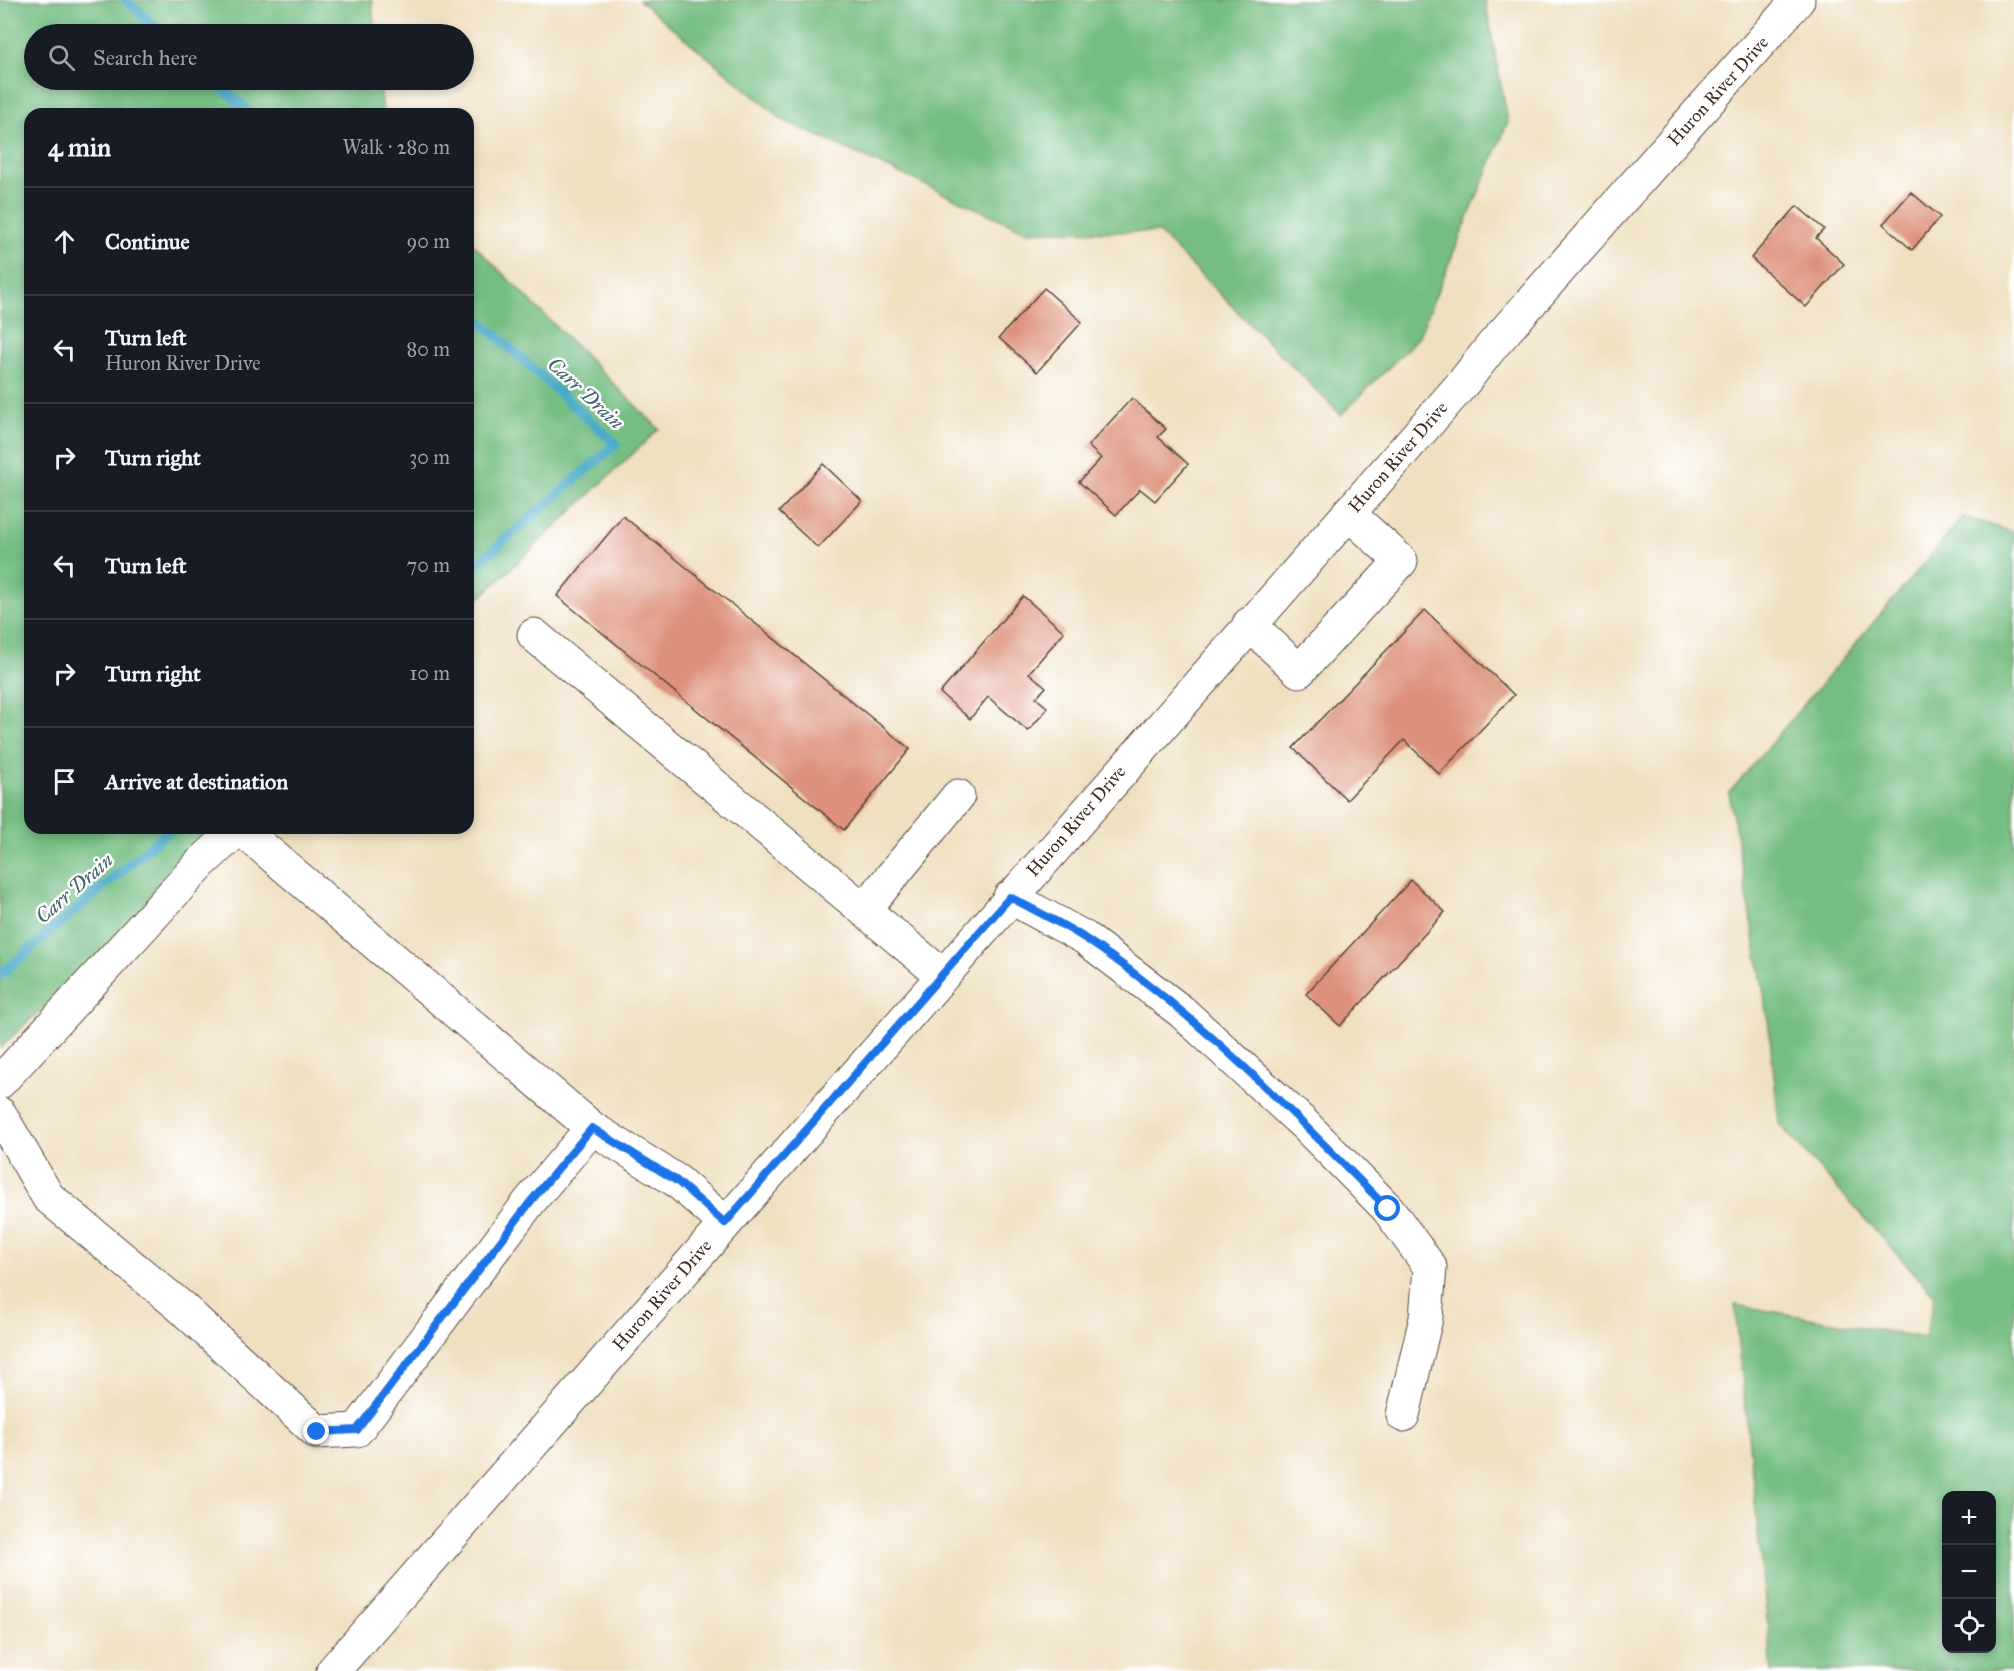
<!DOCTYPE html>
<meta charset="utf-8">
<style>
body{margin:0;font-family:"IM FELL Great Primer",serif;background:#242831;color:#f1f3f6}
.controls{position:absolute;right:18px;bottom:18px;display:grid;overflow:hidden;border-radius:12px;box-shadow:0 3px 9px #0003}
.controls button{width:54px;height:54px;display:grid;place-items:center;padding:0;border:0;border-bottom:2px solid #363941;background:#171b24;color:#f1f3f6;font:30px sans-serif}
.stop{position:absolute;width:18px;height:18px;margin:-14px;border:4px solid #1a73e8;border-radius:50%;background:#fff}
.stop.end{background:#1a73e8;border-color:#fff;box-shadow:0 2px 6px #0008}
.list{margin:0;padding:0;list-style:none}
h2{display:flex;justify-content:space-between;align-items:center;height:78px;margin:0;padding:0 24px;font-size:26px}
h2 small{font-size:20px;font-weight:400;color:#9ea1a6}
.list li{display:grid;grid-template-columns:39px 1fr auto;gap:18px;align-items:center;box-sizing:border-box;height:108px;padding:0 24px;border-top:2px solid #363941}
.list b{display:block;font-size:22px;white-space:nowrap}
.list p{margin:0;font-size:20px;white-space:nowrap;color:#9ea1a6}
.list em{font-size:20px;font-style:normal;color:#9ea1a6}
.icon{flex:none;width:33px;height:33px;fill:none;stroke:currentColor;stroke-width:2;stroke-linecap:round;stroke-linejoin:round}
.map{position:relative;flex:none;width:2014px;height:1671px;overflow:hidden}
.search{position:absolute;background:#171b24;box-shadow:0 3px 9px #0003;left:24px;top:24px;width:450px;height:66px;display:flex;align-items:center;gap:15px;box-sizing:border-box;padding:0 21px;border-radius:33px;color:#9ea1a6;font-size:22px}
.panel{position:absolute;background:#171b24;box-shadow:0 3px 9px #0003;left:24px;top:108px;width:450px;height:726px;border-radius:18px}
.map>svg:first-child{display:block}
</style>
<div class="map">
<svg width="2014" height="1671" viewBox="0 0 2014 1671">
<rect width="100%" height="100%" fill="#fff"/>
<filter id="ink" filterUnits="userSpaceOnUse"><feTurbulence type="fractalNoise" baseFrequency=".0167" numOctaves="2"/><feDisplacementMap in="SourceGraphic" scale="12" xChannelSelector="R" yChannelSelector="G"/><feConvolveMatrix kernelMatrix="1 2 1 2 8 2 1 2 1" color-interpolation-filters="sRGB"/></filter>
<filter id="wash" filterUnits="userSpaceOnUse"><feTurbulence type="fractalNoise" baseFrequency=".008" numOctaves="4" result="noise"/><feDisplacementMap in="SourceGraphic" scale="24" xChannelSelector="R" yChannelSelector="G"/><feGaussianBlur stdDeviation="1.35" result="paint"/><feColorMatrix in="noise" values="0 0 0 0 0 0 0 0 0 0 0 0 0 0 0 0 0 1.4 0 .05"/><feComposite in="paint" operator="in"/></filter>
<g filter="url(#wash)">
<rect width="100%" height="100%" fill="#f0e0c2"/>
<path fill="#75bd83" stroke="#587450" stroke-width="1.5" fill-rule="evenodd" d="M0,0H372L375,34H34V80H380L383,114H30V828H234L0,1048Z
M639,0H1485L1508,122L1418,338L1341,415L1158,232L1026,231L783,120Z
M468,239L659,429L468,609Z
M1963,517L2014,532V1671H1772L1735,1305L1925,1338L1935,1296L1779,1124L1768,1018L1729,793ZM1946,1496H1992V1648H1946Z"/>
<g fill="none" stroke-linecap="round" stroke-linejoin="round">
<path stroke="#48a9c8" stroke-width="10" d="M126,0L164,34
M214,80L252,114
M468,310L616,444L468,572
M0,975L172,828"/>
</g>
<g id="blocks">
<path fill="#dd917b" d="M1911,192L1940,217L1912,250L1883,224Z
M1797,206L1824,229L1816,238L1844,264L1806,307L1751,258Z
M1044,288L1082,322L1037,372L999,338Z
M1132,398L1166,429L1158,437L1188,464L1155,501L1140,489L1116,515L1079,482L1101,458L1088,446Z
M823,464L862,501L818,548L779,512Z
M623,516L910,749L844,830L557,596Z
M1023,596L1064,632L1029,673L1046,687L1036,698L1048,708L1028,731L988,697L970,719L940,693Z
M1425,610L1514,695L1439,774L1404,740L1347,800L1293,748Z
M1411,880L1445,912L1340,1026L1306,994Z"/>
</g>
</g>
<g filter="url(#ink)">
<use href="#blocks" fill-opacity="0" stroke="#564537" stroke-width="1.5"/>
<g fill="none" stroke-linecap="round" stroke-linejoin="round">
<g stroke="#564537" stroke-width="35">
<path id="minor" d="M1249,624L1299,671L1401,561L1348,513
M534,635L942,975
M240,828L592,1128L677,1181L725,1223
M1010,897L1085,938L1182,1012L1304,1124L1388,1209L1430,1267L1426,1318L1403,1415
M864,910L958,796
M0,1082L201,863L239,828
M0,1114L48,1197L180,1306L317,1432L357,1430L530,1201L592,1128
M333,1671L1463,383L1492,346L1798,0"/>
</g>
<use href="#minor" stroke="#fff" stroke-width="33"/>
</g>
</g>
<g fill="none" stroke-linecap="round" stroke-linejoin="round" filter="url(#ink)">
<path stroke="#1a73e8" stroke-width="8" d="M317,1432L357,1430L531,1201L592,1128L677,1181L725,1223L1010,897C1035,911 1062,923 1086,939C1198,1014 1294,1114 1388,1209"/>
</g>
<g text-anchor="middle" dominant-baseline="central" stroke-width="5" stroke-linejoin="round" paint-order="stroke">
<g font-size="18" fill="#3b2a1e" stroke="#fff">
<text transform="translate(1718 91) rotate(-48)">Huron River Drive</text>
<text transform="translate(1398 457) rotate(-49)">Huron River Drive</text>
<text transform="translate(1076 821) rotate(-49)">Huron River Drive</text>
<text transform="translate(662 1295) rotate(-49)">Huron River Drive</text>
</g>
<g font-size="20" font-style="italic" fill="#41636a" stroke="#fff">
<text transform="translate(586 393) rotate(43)">Carr Drain</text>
<text transform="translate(74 888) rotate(-41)">Carr Drain</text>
</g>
</g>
</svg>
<div class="controls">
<button>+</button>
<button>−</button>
<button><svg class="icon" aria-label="locate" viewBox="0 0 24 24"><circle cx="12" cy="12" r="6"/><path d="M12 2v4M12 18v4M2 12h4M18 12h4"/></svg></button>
</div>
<div class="stop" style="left:1388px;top:1209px"></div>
<div class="stop end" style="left:317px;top:1432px"></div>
<div class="search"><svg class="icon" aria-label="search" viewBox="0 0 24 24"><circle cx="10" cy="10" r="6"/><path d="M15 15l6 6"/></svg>Search here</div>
<section class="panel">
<h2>4 min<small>Walk · 280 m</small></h2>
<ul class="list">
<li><svg class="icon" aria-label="ahead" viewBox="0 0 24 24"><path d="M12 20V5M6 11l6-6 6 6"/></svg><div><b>Continue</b></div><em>90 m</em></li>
<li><svg class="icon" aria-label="left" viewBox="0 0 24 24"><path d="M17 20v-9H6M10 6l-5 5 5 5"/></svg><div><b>Turn left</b><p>Huron River Drive</p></div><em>80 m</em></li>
<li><svg class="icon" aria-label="right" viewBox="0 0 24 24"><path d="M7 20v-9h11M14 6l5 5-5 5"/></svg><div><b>Turn right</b></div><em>30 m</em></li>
<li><svg class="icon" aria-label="left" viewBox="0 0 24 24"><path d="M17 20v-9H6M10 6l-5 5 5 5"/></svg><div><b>Turn left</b></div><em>70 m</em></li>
<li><svg class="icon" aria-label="right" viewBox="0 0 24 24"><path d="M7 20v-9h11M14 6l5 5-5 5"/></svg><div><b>Turn right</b></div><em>10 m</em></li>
<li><svg class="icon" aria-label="arrive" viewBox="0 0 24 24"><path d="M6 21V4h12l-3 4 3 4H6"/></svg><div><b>Arrive at destination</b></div></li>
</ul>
</section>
</div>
